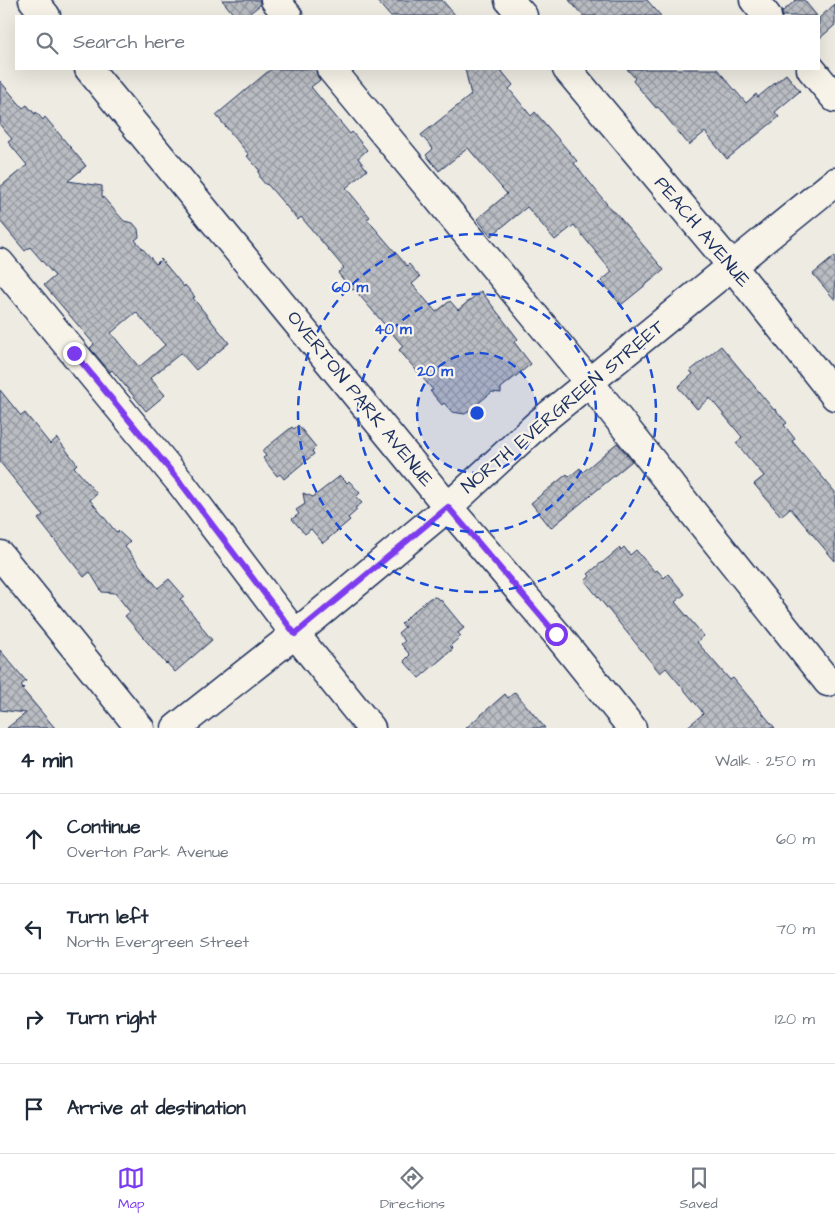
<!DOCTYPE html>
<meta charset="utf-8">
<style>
body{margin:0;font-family:"Architects Daughter",sans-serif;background:#f6f6f7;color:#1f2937}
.stop{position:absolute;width:15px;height:15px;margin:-11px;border:4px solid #7c3aed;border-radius:50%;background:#fff}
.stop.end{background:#7c3aed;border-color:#fff;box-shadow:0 1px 5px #0008}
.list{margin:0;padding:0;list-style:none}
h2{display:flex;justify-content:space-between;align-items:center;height:65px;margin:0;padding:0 20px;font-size:21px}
h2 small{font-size:16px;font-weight:400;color:#747a83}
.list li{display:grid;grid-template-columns:32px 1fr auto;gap:15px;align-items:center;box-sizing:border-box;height:90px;padding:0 20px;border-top:1px solid #e0e1e3}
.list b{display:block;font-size:19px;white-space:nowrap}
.list p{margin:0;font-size:16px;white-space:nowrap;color:#747a83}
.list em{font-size:16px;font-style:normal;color:#747a83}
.icon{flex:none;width:28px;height:28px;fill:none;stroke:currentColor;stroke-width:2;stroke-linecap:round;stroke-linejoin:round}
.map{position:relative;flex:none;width:835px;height:728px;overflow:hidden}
.search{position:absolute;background:#fff;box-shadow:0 5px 20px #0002;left:15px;right:15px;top:15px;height:55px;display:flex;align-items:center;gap:12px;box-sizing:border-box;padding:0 18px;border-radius:0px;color:#747a83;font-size:19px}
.sheet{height:425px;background:#fff}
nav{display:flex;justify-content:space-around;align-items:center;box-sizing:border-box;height:70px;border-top:1px solid #e0e1e3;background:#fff;font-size:14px;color:#747a83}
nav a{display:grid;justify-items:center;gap:2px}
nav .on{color:#7c3aed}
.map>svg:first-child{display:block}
</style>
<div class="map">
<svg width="835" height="728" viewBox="0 0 835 728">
<defs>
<pattern id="building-cross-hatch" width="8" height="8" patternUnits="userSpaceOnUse" patternTransform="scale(1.25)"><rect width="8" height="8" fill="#babdc2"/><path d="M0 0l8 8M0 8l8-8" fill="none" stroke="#969aa1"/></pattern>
</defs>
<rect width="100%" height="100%" fill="#eeebe2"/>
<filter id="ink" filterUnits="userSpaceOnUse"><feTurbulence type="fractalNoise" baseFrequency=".02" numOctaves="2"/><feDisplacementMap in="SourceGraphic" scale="10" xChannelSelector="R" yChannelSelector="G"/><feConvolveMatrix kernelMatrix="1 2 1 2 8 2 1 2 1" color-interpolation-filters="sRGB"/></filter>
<g filter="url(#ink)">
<path fill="url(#building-cross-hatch)" stroke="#1b2f5e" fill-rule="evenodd" d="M222,0H260V5L246,16H235Z
M376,0H442L456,16H390Z
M569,0H647L661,16H583Z
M796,0H804L817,16H782V12Z
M835,4V25L819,39V18Z
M271,69H316L320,80L311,87L350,134L352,132L367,150L358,158L367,170L346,188L370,217L367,219L407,266L409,264L420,277L412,284L436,312L450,301L458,310L481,291L518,339L514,342L531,364L501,388V393L492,392L465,414L452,412L444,403L442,405L430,391L433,390L399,350L403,346L354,289L352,290L338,273L344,268L301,217L298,220L268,185L265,184L260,178V175L258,172L260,171L247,156L249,155L216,115Z
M465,69H500L513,85L509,89L531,116L535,112L577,161L574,163L614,213L615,212L664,270L621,305L601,281L612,272L574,225L555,240L527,207L491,236L477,219L507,194L468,148L439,171L426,155L433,149L421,135L471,95Z
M627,69H717L746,103L756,94L758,97L786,74L800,91L775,112L779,117L727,159L705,132L689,145L658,107L656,108L633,81L635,78Z
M0,81L23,108L27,105L35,114L36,112L43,120L45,117L86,166L68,181L102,186V196L124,221L133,223L138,229L139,237L135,240L156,264L161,259L184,287L185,285L195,297L193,298L229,343L196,370L181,353L150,378L165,395L146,411L112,370L110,372L90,348L94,344L44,285L55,276L30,247L25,251L0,221V187L27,165L8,142L12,139L0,125ZM136,312L165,345L139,367L111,333Z
M835,256V300L813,274Z
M721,346L774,410L775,409L787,423L784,425L795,439L792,441L835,492V561L790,508L781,516L754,484L764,476L736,443L742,437L710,398L697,409L678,387L693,374L690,371Z
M0,390L21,416L25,413L50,444L57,438L77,464L74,467L97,494L90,500L116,532L118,531L130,542L125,547L158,588L169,579L184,596L180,599L199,622L203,629L212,640L175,672L167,663L166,664L125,616L130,612L115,593L102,592L90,572L84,577L38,519L43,515L0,462Z
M298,425L316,447L312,451L314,454L284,479L280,474L277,476L263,458L266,456L262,451L292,427L294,429Z
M617,443L632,461L551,528L531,503L567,474L569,477L580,468L583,472Z
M340,476L347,483L349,481L360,493L356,497L362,503L355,508L357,510L348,518L350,520L323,543L311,529L305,534L292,519L299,514L296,510L305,504L303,493L313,497Z
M624,547L630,555L636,550L655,572L657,570L664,578L668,574L685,594L675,602L704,636L697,642L730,680L733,678L775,728H686L703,714L701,710L666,668L660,673L585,581L590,576L588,574L602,562V563L620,548L621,550Z
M435,597L441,600L464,628L458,633L461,636L450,646L453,649L419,678L404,661L410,655L401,644L405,641L398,633L405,627L401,624L413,612L430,598Z
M0,650L26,681L21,685L24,688L22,689L55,728H7L26,713L0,710Z
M515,692L545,728H466L505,694L508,698Z"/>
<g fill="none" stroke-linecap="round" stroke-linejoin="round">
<g stroke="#1b2f5e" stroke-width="31">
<path id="minor" d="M33,0L46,16
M275,0L288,16
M509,0L523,16
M754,0L767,16
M89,69L448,507L556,633L632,728
M331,69L589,382L828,682
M567,69L732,266L835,396
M811,69L835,98
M0,263L180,482L295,634L371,728
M0,555L140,728
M176,728L295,634L448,507L539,423L835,182"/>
</g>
<use href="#minor" stroke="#f7f3e8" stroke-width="28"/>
</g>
</g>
<g fill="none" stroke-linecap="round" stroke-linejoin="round" filter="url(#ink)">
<path stroke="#7c3aed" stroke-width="6" d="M74,353L180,482L295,634L448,507L556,634"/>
</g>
<circle cx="477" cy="413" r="60" fill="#1d4ed8" fill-opacity=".12"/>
<g fill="none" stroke="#1d4ed8" stroke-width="2.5" stroke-dasharray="9 6">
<circle cx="477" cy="413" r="60"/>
<circle cx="477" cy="413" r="119"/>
<circle cx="477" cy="413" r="179"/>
</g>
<g text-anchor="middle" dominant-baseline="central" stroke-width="4.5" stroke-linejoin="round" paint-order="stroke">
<g font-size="19" fill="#1b2f5e" stroke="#f7f3e8">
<text transform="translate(702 232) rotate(50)">PEACH AVENUE</text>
<text transform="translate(360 399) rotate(51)">OVERTON PARK AVENUE</text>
<text transform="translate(563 407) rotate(-40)">NORTH EVERGREEN STREET</text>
</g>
</g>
<circle cx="477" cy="413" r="8" fill="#1d4ed8" stroke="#f7f3e8" stroke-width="2.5"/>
<g font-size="15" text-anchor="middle" font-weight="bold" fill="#1d4ed8" stroke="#f7f3e8" stroke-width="4.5" stroke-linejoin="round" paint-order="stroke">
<text x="350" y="292">60 m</text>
<text x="393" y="334">40 m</text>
<text x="435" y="376">20 m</text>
</g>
</svg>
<div class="stop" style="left:556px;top:634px"></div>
<div class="stop end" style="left:74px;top:353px"></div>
<div class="search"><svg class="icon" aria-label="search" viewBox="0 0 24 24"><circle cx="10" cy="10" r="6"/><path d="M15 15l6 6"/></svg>Search here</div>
</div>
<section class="sheet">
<h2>4 min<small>Walk · 250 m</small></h2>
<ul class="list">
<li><svg class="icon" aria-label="ahead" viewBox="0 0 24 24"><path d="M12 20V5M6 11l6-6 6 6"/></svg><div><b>Continue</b><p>Overton Park Avenue</p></div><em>60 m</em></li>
<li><svg class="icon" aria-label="left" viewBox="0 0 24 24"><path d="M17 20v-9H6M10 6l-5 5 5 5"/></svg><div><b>Turn left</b><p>North Evergreen Street</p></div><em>70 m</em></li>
<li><svg class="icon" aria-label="right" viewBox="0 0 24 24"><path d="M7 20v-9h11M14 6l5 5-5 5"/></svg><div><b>Turn right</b></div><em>120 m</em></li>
<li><svg class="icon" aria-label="arrive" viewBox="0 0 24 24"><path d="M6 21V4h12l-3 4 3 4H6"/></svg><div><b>Arrive at destination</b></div></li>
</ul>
</section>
<nav>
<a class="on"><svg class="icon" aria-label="map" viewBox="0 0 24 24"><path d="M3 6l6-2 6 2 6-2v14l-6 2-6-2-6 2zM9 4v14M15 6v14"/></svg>Map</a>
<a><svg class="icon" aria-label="directions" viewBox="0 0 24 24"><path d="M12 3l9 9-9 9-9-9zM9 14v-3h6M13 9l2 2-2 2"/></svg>Directions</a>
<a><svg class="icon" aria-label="saved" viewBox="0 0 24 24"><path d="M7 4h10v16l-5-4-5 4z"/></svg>Saved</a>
</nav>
